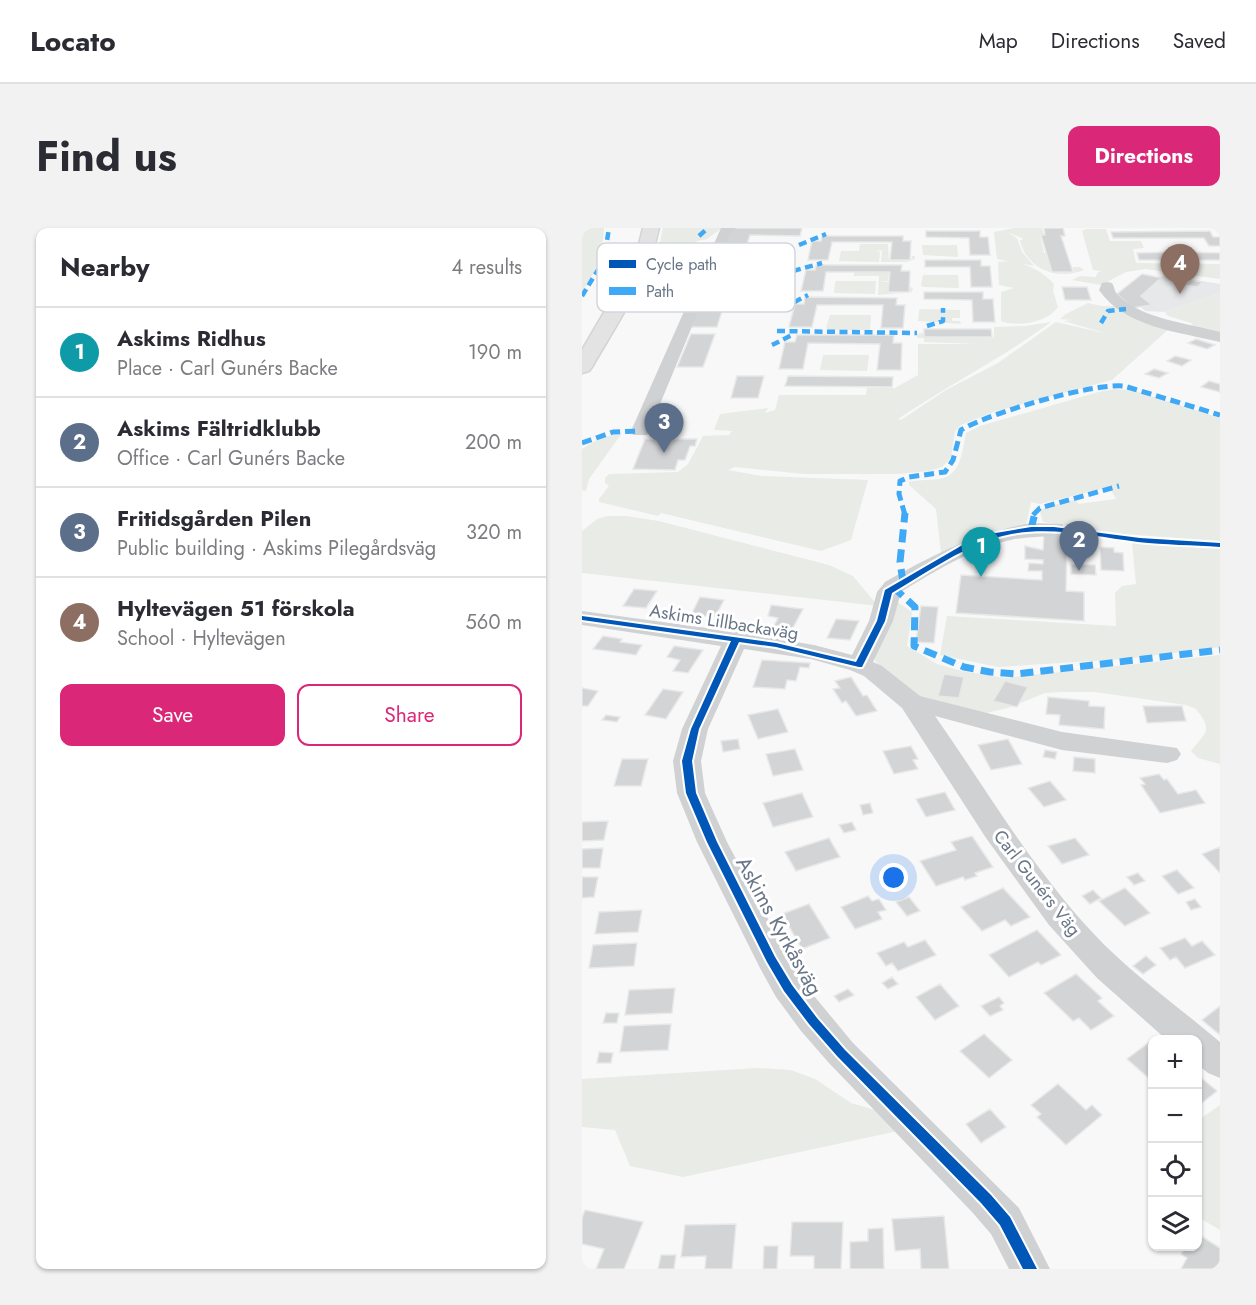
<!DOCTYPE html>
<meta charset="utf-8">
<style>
body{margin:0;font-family:Jost,sans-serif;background:#f2f2f3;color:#2b2b33}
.controls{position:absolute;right:18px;bottom:18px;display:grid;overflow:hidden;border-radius:12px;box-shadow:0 2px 4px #0004}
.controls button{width:54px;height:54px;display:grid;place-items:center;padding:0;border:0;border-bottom:2px solid #e1e1e2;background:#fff;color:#2b2b33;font:30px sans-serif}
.you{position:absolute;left:312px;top:650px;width:21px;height:21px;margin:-15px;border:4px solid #fff;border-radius:50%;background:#1a73e8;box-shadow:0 0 0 9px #1a73e833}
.badge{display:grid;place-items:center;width:39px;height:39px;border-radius:50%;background:#db2777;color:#fff;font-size:20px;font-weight:700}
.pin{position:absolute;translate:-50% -50px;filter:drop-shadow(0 2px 3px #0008)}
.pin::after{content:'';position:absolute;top:32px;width:21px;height:18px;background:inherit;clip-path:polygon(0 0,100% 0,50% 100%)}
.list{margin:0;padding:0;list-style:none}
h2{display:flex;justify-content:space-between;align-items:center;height:78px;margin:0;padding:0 24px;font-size:26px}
h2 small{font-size:20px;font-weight:400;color:#7c7c81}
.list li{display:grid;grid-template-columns:39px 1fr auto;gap:18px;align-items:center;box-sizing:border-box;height:90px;padding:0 24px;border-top:2px solid #e1e1e2}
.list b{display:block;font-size:22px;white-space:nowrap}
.list p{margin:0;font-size:20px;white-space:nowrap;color:#7c7c81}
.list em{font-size:20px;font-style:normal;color:#7c7c81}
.actions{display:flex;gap:12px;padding:18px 24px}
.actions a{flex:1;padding:14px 0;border:2px solid #db2777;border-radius:12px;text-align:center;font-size:21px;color:#db2777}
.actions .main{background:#db2777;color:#fff}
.icon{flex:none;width:33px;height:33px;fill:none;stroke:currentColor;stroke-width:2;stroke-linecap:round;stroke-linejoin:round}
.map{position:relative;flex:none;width:638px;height:1041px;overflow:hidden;border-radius:12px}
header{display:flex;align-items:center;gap:36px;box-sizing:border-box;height:84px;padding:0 30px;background:#fff;border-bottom:2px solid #e1e1e2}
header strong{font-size:28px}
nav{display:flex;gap:33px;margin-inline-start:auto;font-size:21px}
.intro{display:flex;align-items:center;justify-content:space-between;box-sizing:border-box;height:144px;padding:0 36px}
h1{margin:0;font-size:42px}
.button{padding:15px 27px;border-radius:12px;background:#db2777;color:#fff;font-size:21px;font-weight:700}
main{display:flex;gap:36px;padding:0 36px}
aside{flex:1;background:#fff;border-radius:12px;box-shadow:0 2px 4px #0004}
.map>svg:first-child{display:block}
</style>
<header>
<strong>Locato</strong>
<nav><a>Map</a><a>Directions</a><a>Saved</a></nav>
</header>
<div class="intro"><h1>Find us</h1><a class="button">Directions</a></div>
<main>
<aside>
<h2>Nearby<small>4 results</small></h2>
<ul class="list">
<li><span class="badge" style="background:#0f9aa8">1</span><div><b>Askims Ridhus</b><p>Place · Carl Gunérs Backe</p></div><em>190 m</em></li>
<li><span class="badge" style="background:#5c6f8a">2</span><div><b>Askims Fältridklubb</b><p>Office · Carl Gunérs Backe</p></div><em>200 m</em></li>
<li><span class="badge" style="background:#5c6f8a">3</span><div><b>Fritidsgården Pilen</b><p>Public building · Askims Pilegårdsväg</p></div><em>320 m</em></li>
<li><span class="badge" style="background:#8d6e63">4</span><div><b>Hyltevägen 51 förskola</b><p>School · Hyltevägen</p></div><em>560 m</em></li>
</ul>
<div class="actions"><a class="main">Save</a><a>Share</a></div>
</aside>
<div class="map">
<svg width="638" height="1041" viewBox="0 0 638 1041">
<rect width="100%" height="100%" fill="#f8f8f8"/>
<path fill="#e7e8e9" d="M582,47L638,56V65L583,84L563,83L559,79L570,77L559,68Z"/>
<path fill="#e8ebe6" d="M0,0H22C20,29 16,40 0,64Z
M81,0H140L125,11L115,13C105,35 93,36 71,32L77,19Z
M432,0H460L462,7H458L462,25H465L469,44L492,45L491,39H498L502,42C475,53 444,41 438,12H441L440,10L425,4L435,10L440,24L452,38L415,31L412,4Z
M504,1H524L528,13H559L562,20L551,21L554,35L638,36V51L563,41L544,44L519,57L490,52L498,48L514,49L515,45L519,43L511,42L500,3Z
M278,16H306L307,33H329L330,28H333V31L325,34H299L300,23H304L294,22L298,24L297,34L257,33L259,23H277Z
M340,17H375L376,29L341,27Z
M416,34C436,31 459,41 472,56L471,63L476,79C465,95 436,99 419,93V64L432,60L417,57Z
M272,44H307L306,53L298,54H306V65H327L328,59L331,60L330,64L296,67L297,48H272Z
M341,47H376L377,60L342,59L339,58Z
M255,53H294L293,66L252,65L253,54Z
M638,65V106L612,99L609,95L586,88L583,84Z
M506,75L519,78H533L587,101L530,152L411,184L379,197L373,203L369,230L360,239L347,243L316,246H222L153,239L146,242L179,248L286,252L269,312L239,323L79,285L76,288L17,274V271L27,258L23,255V250L27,246L96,244L106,236L121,208L147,207L150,203L132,202L138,186L186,180L183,185L193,182L197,167H284L285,160H313L336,147V116H397L342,114V110H335V106L341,105V109L412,110V99L443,98L469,94C420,130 366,157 316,191L319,192L364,162L416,135L474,94L526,106L482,93L490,92L478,91L484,86Z
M339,81L378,82V90H370V93H378L379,96L336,93L337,82Z
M248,87H289L288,102H246L244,100Z
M241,127H287L285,143L238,142Z
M534,161L553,163L638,190V313L541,306L461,294L458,283L464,279L492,272L497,276L534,271L527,259L458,276L449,274L444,297L405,306L359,325L354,281L327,257V254C338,251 350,253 361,250C379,246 381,220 384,205L398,198L520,163Z
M40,205L7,251L4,263L0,262V221L18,210Z
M26,288H44L77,293L247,337L271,348L296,378L0,345V303L15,291Z
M550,315L638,319V419L543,431L416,439L358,427L365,388L534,398L533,365L540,358L554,356Z
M311,375H317L330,384L325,418L355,436L380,443L423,450L638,427V536L616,530L609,523C623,505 632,503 614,481L604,477L513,464H480L463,465L426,480L404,485L337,468L303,444L293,433V427Z
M175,840L209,842L233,851L269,875L293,882L321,902L101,949L48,938L33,902L0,899V851Z
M638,877V1002L616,989V896L621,889Z"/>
<path fill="#d3d4d5" stroke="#e8e8e8" stroke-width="1.5" d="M148,0H220L218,8L168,7L160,31H135Z
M462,0H481L483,8H479L491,44H470L459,7H463Z
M344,3H398V9H406L408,27H388L387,10L344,9Z
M628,3L631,9H638V18H627L622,10H531L529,4Z
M240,8H321V13H329L328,32H308L310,14H250L246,32H226L230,13H239Z
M595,24L638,25V32H557L555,25Z
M343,32H399V38H408L410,59H389L388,39H343Z
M234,37H320L319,43H328L327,64H306L308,44H244L241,63H219L224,42H233Z
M560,46L579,50L559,68L570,77L550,80L535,66Z
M608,52L621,54L615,59L602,57Z
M480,59H505L509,72H483Z
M342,64H401V71H411L413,94H391L390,72L342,71Z
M120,68H199L197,77H142L135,99H109Z
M223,69L315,70L314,77H323L321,100H299L301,77H235L230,99H207L213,76H222Z
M342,101H409L410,109H342Z
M109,106H133L121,139H95Z
M215,107H312L311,115H320L319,142H295L298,116L226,115L221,141H197L203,114H213Z
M614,111L633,117L625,121L606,115Z
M593,128L609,132L600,138L585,133Z
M572,141L586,145L577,150L563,146Z
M155,148H182L176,170H149Z
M206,148L311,149L310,159L203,158Z
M627,153L638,156V164L619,159Z
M63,211H115L113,218H108L103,232H96L93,242L51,241Z
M462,305L485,306L484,363L502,364V393L374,385L379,347L460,352V343H446L447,335L461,336V332L443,331V318L461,322Z
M518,319L532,320V324L541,325L542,343L519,342Z
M489,336L513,337L514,347L489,346Z
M52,361L75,363L64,380L41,378Z
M118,369L142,372L133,389L109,387Z
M189,377L221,381L208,405L189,403L196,390L186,388Z
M339,378L356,379L352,415L334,414Z
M254,391L277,393L268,412L245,410Z
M21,408L40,411L38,414L60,417L54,427L11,421Z
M92,418L121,422L106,445L91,443L98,432L85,429Z
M180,432L228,435L227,440L218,439L214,453L205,452L203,461L171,459Z
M362,446L382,449L377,470L356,468Z
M269,449L281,468L285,467L295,483L274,488L264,473L260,475L251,461L258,460L253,453Z
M423,453L446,459L435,479L411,473Z
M0,460L16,463L6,478H0Z
M81,461L101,464L84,491L63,487Z
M466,469L507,473V478L523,479L522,501L477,497L478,487L464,486Z
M561,478H600L604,493L565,495Z
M196,481L206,504L176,511L166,487Z
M24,487L38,489L35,494L20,492Z
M156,511L158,521L141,524L139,513Z
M426,511L440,536L409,542L396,517Z
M329,518L336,531L331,532L336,541L312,546L301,523Z
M213,521L221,542L191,548L184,526Z
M463,522L475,524L473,531L461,529Z
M492,529L513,531V545L491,543Z
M40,531H66L59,558H32Z
M577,546L582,552L585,551L596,566L614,562L623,575L578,585L559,557L563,556L558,550Z
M468,553L484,572L462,579L446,560Z
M363,564L373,582L344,589L334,571Z
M220,565L231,589L191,599L181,575Z
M288,575L291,585L281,587L278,577Z
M26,593L22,612L0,613V594Z
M270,594L274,602L262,605L257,597Z
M390,608L411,639L393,645L395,648L383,652L381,649L354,658L338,633L374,622L369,614Z
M247,610L258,629L214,643L203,624Z
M493,610L507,627L480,636L466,618Z
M638,619V645L620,626Z
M21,620L18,640H0V621Z
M595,642L612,660L596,666L580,648Z
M556,645L563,653L552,657L545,649Z
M0,649H16L12,669L0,670Z
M421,660L448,689L429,698L423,692L400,703L379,679Z
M543,660L568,685L543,698L517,673Z
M511,662L519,670L508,676L500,668Z
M286,668L290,673L297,671L304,682L296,684L300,691L273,701L259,679Z
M327,669L338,683L325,688L314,674Z
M613,671L619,679L609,682L604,674Z
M227,676L248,710L220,721L200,686Z
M60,682L56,704L13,706L17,684Z
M455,702L479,727L459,737L456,734L427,749L407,727Z
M603,710L610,718L620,713L633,727L603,740L594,729L588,732L578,720Z
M343,712L354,727L316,743L310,735L304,738L295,725L322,714L326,719Z
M55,715L52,738L7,740L11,717Z
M564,728L574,737L561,746L551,738Z
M494,746L520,770L516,773L532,788L509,802L497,790L491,793L462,765Z
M310,749L316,756L306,761L300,755Z
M358,756L377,778L353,792L334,769Z
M93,760L90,785L43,787L47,762Z
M266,761L272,767L257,774L252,768Z
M417,769L422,775L418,778L421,782L408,788L399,778Z
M638,778V807L620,792Z
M24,785H37L35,795H21Z
M89,796L86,822L38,824L42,798Z
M402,806L430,832L407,850L378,823Z
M570,812V853L545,831Z
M17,824L31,825L29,835H15Z
M616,847L635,863L616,878Z
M476,856L504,882L510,877L520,887L484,917L455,889L459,886L449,877Z
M408,881L424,899L399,915L384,896Z
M3,982L61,994L42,1041H14L22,1021L0,1016V990Z
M362,988L367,1041H339L338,1021L313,1023L310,991Z
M210,994H261L259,1041H232V1028H208Z
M154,996L150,1041H123L124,1028L99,1029L103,997Z
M301,1000L302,1041H268V1014L286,1013V1001Z
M616,1006L638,1020V1041H599L605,1030L599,1026L604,1018H616Z
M182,1018H196L195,1041H181Z
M79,1027H94L92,1041H76Z"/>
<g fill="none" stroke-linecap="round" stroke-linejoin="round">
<g stroke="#d4d4d6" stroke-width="3">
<path id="major" d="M61,0H77C66,51 36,94 10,139L7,143L0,145V122L41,52L57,16Z"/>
</g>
<path fill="#d0d1d3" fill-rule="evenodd" d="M139,0H154L148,6L67,203L65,207H51L49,203Z
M525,54L530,55C533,60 532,63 536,67C557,90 608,96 638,104V114C597,104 542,99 517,62L520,55Z
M450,295L480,296L483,301L480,306C463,310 445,308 429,312C389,321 353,343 319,364L311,393L291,434L300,438L338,468L480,504L595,520L599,526L595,532L585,535L480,522L353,488C405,562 449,639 511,705C549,746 596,778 638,814V850L626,845L616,837V812H585L515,750L467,697L404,610L320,480L282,448L268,442L229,431L162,421L126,501L119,533L123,565L145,614L218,751L271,815L437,980L468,1041H427L409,1006L390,984L247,835L219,803L194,769L178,740L115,614L95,565L91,533L100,501L139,418L0,397V383L154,404L232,417L270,427L287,393L295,364L303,354C350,327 395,304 450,295Z"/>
<use href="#major" fill="#e3e3e4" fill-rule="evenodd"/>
<path stroke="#3fa9f5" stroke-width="4.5" stroke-dasharray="8 4.5" stroke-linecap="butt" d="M117,8L126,0
M217,17L244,6
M211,43L240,35
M0,68L22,32L27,0
M201,80L226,67
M519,95L526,83L544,81
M345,98L361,93V80
M195,103L335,105
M190,117L212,106"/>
<path stroke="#3fa9f5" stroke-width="5" stroke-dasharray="10 5" stroke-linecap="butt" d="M0,215L31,204L58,203
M323,287L317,266L318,253L327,249L363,244L371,232L379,202C407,185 510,155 542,158L638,187
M451,287L458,280L537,258"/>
<path stroke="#3fa9f5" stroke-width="7" stroke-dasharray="13 7" stroke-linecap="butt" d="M449,301L453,285
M321,354L318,334L323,285
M311,359L333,379L332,418L382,439L408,444L435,446L638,422"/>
<g stroke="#fff" stroke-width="4">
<path id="cycleway" d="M449,299H472L558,310L638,315V319C611,317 583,317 556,314C508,308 458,295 410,311C375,323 342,346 310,365L303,393L280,439H277L194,419L157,414L117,501L110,533L114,565L135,614L193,729L210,757L235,790L263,822L409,967L428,989L455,1041H441L418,997L399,975L255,828L227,796L202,763L185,734L125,614L104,565L100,533L109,501L149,413L0,392V388L194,415L274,434L295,393L303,362L384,315L408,306Z"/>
</g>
<use href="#cycleway" fill="#0057b8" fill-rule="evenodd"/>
</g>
<g text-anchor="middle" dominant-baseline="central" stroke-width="6" stroke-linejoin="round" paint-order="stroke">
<g font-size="18" fill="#687688" stroke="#fff">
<text transform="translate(142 394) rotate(9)">Askims Lillbackaväg</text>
<text transform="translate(455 655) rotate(52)">Carl Gunérs Väg</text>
</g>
<g font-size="21" fill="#687688" stroke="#fff">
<text transform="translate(197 698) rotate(61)">Askims Kyrkåsväg</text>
</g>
</g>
<rect x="15" y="15" width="198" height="69" rx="9" fill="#fff" stroke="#d2d6db" stroke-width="1.5"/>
<rect x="27" y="32" width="27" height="8" fill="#0057b8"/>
<rect x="27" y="59" width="27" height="8" fill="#3fa9f5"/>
<g font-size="16" fill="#687688">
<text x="64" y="42">Cycle path</text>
<text x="64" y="69">Path</text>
</g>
</svg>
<div class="controls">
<button>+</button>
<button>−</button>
<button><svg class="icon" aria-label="locate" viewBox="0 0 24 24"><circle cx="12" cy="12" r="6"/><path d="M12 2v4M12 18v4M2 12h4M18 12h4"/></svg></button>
<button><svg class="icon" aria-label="layers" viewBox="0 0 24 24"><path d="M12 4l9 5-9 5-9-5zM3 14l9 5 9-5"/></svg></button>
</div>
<div class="you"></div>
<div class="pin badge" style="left:399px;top:349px;background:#0f9aa8">1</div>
<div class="pin badge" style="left:497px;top:343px;background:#5c6f8a">2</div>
<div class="pin badge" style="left:82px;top:225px;background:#5c6f8a">3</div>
<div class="pin badge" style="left:598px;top:66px;background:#8d6e63">4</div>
</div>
</main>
